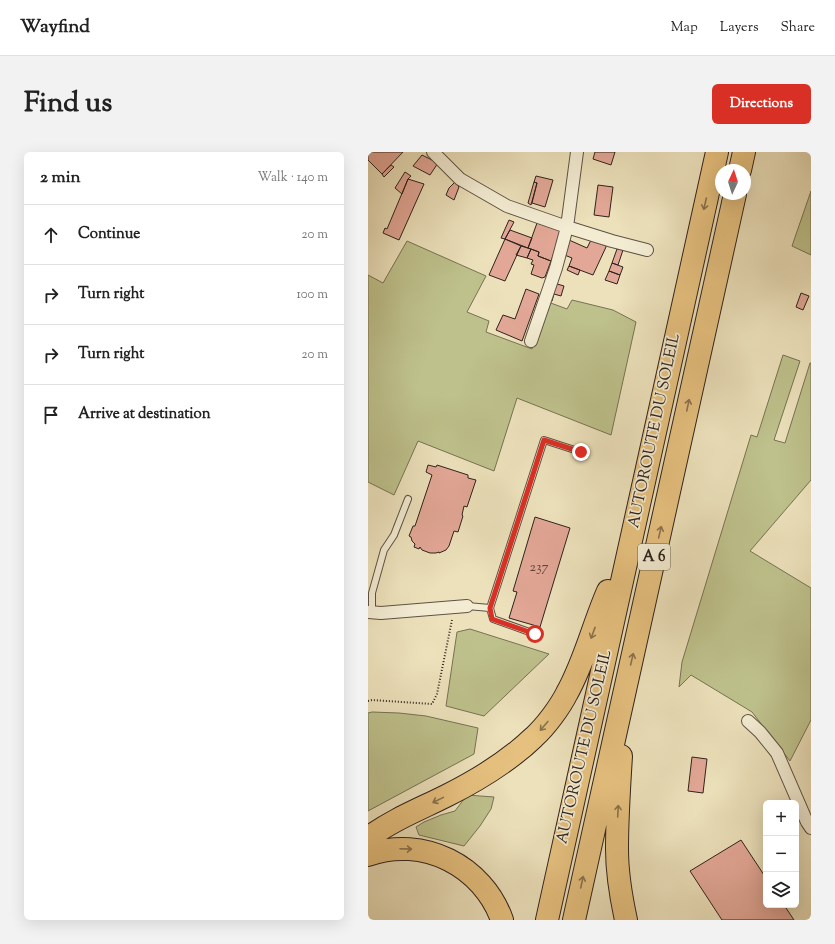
<!DOCTYPE html>
<meta charset="utf-8">
<style>
body{margin:0;font-family:"Sorts Mill Goudy",serif;background:#f2f2f2;color:#222}
.controls{position:absolute;right:12px;bottom:12px;display:grid;overflow:hidden;border-radius:6px;box-shadow:0 4px 16px #0002}
.controls button{width:36px;height:36px;display:grid;place-items:center;padding:0;border:0;border-bottom:1px solid #e0e0e0;background:#fff;color:#222;font:20px sans-serif}
.compass{position:absolute;left:347px;top:12px;width:36px;height:36px;border-radius:50%;background:#fff;box-shadow:0 4px 16px #0002;rotate:4deg}
.stop{position:absolute;width:12px;height:12px;margin:-9px;border:3px solid #d93025;border-radius:50%;background:#fff}
.stop.end{background:#d93025;border-color:#fff;box-shadow:0 1px 4px #0008}
.list{margin:0;padding:0;list-style:none}
h2{display:flex;justify-content:space-between;align-items:center;height:52px;margin:0;padding:0 16px;font-size:17px}
h2 small{font-size:13px;font-weight:400;color:#767676}
.list li{display:grid;grid-template-columns:26px 1fr auto;gap:12px;align-items:center;box-sizing:border-box;height:60px;padding:0 16px;border-top:1px solid #e0e0e0}
.list b{display:block;font-size:15px;white-space:nowrap}
.list em{font-size:13px;font-style:normal;color:#767676}
.icon{flex:none;width:22px;height:22px;fill:none;stroke:currentColor;stroke-width:2;stroke-linecap:round;stroke-linejoin:round}
.map{position:relative;flex:none;width:443px;height:768px;overflow:hidden;border-radius:6px}
header{display:flex;align-items:center;gap:24px;box-sizing:border-box;height:56px;padding:0 20px;background:#fff;border-bottom:1px solid #e0e0e0}
header strong{font-size:19px}
nav{display:flex;gap:22px;margin-inline-start:auto;font-size:14px}
.intro{display:flex;align-items:center;justify-content:space-between;box-sizing:border-box;height:96px;padding:0 24px}
h1{margin:0;font-size:28px}
.button{padding:10px 18px;border-radius:6px;background:#d93025;color:#fff;font-size:14px;font-weight:700}
main{display:flex;gap:24px;padding:0 24px}
aside{flex:1;background:#fff;border-radius:6px;box-shadow:0 4px 16px #0002}
.map>svg:first-child{display:block}
</style>
<header>
<strong>Wayfind</strong>
<nav><a>Map</a><a>Layers</a><a>Share</a></nav>
</header>
<div class="intro"><h1>Find us</h1><a class="button">Directions</a></div>
<main>
<aside>
<h2>2 min<small>Walk · 140 m</small></h2>
<ul class="list">
<li><svg class="icon" aria-label="ahead" viewBox="0 0 24 24"><path d="M12 20V5M6 11l6-6 6 6"/></svg><div><b>Continue</b></div><em>20 m</em></li>
<li><svg class="icon" aria-label="right" viewBox="0 0 24 24"><path d="M7 20v-9h11M14 6l5 5-5 5"/></svg><div><b>Turn right</b></div><em>100 m</em></li>
<li><svg class="icon" aria-label="right" viewBox="0 0 24 24"><path d="M7 20v-9h11M14 6l5 5-5 5"/></svg><div><b>Turn right</b></div><em>20 m</em></li>
<li><svg class="icon" aria-label="arrive" viewBox="0 0 24 24"><path d="M6 21V4h12l-3 4 3 4H6"/></svg><div><b>Arrive at destination</b></div></li>
</ul>
</aside>
<div class="map">
<svg width="443" height="768" viewBox="0 0 443 768">
<rect width="100%" height="100%" fill="#ece1bb"/>
<filter id="stains"><feTurbulence type="fractalNoise" baseFrequency=".005" numOctaves="4"/><feColorMatrix values="0 0 0 0 .2 0 0 0 0 .09 0 0 0 0 .02 0 0 0 .5 -.17"/></filter>
<radialGradient id="worn" r=".72"><stop offset=".6" stop-color="#630" stop-opacity="0"/><stop offset="1" stop-color="#630" stop-opacity=".3"/></radialGradient>
<path fill="#bec18c" stroke="#767254" d="M443,39V103L424,94Z
M39,89L118,124L99,160L121,169L118,180L164,197L180,150L199,157L204,148L245,158L268,170L243,283L149,246L126,319L50,289L26,343L0,330V123L15,131Z
M415,203L432,209L406,288L417,291L442,211H443V328L382,399L443,436V568L422,609L384,560L323,523L311,535L314,510L383,283L389,285Z
M102,477L181,502L116,564L78,554L89,480Z
M4,560L31,561L58,564L110,576L106,602L0,659V561Z
M99,643L126,645L123,657L112,674L96,694L51,683L48,675L56,670L73,663L87,659Z"/>
<path fill="#e2a796" stroke="#2f221d" d="M0,0H35L14,22L0,8Z
M227,0H247L243,13L225,7Z
M54,3L70,11L62,23L45,14Z
M23,13L26,15L16,25L14,22Z
M37,20L43,24L40,27L34,42L27,36Z
M168,24L185,28L177,55L164,51L169,31L166,30Z
M40,27L56,32L31,88L15,81L17,76L19,77Z
M87,30L91,35L86,48L78,43L81,36Z
M166,30L169,31L163,53L160,51Z
M230,33L245,35L241,65L226,63Z
M141,68L146,70L137,87L133,86Z
M169,71L194,79L183,109L170,104L171,100L160,96Z
M142,78L164,86L160,96L137,87Z
M137,87L153,94L137,129L121,123Z
M201,88L219,96L223,88L238,93V95L225,123L201,114L204,106L194,102Z
M153,94L163,97L159,106L148,103Z
M163,97L171,100L170,104L183,109L177,125L174,126L163,122L166,113L163,112L165,108L159,106Z
M249,97L255,98L250,113L244,111Z
M244,111L255,115L252,123L241,119Z
M201,114L212,118L210,123L199,118Z
M241,119L252,123L249,132L237,128Z
M186,131L196,134L193,144L186,142L184,149L179,147Z
M158,137L171,142L154,189L128,178L135,163L147,167Z
M433,141L441,144L435,158L428,155Z
M60,313L68,315L69,313L100,323V326L108,328L99,355L96,354L94,363L95,364L90,380L86,379L81,394L78,398L71,401V400L68,401H62L54,398L52,395L51,397L46,395L47,392L44,389L43,385L41,384L45,374H47L64,323L58,320Z
M167,365L202,376L172,475L141,466L149,440L145,439Z
M324,605L339,607L335,641L320,639Z
M373,688L398,726V753H416L426,768H354L322,719Z"/>
<g fill="none" stroke-linecap="round" stroke-linejoin="round">
<g stroke="#5e5244" stroke-width="8">
<path id="lane" d="M99,454L122,456L125,467L167,482
M122,456L176,288L213,300
M4,460V441L16,398L26,383L40,347"/>
</g>
<g stroke="#5e5244" stroke-width="14">
<path id="street" d="M65,0L92,27L139,54L199,75L244,89L279,98
M163,189L188,116L199,75L209,0
M0,460L13,461L99,454
M380,569L392,580L409,601L439,670L443,676"/>
</g>
<g stroke="#2f221d" stroke-width="24">
<path id="highway" d="M372,18L376,0
M253,604C251,635 249,666 249,697C249,721 253,745 258,768
M0,686C24,668 52,657 78,644C108,629 141,609 166,585C178,574 192,555 199,541C217,509 225,473 240,439
M0,703C55,683 115,714 134,768
M179,768L349,0
M206,768L367,42"/>
</g>
<path stroke="#2f221d" stroke-width="2" stroke-dasharray="1 2" stroke-linecap="butt" d="M0,549L4,548L64,552L69,542L84,468"/>
<use href="#lane" stroke="#f3ecd3" stroke-width="6"/>
<use href="#street" stroke="#f3ecd3" stroke-width="12"/>
<use href="#highway" stroke="#e6c07e" stroke-width="22"/>
</g>
<defs><path id="oneway-shaft" d="M-6 0H5M1.5-3L5.5 0L1.5 3" fill="none" stroke-width="1.6" stroke-linecap="round" stroke-linejoin="round"/></defs>
<g stroke="#8a714e">
<use href="#oneway-shaft" transform="translate(337 52) rotate(103)"/>
<use href="#oneway-shaft" transform="translate(320 253) rotate(-78)"/>
<use href="#oneway-shaft" transform="translate(292 380) rotate(-77)"/>
<use href="#oneway-shaft" transform="translate(225 481) rotate(110)"/>
<use href="#oneway-shaft" transform="translate(264 507) rotate(-77)"/>
<use href="#oneway-shaft" transform="translate(176 574) rotate(130)"/>
<use href="#oneway-shaft" transform="translate(70 648) rotate(154)"/>
<use href="#oneway-shaft" transform="translate(250 659) rotate(-87)"/>
<use href="#oneway-shaft" transform="translate(38 697) rotate(2)"/>
<use href="#oneway-shaft" transform="translate(214 730) rotate(-78)"/>
</g>
<g fill="none" stroke-linecap="round" stroke-linejoin="round">
<path stroke="#d93025" stroke-width="5" d="M167,482L124,467L122,456L176,288L213,300"/>
</g>
<g text-anchor="middle" dominant-baseline="central" stroke-width="3.5" stroke-linejoin="round" paint-order="stroke">
<g font-size="14" fill="#5c433b">
<text x="171" y="416">237</text>
</g>
<rect fill="#f3ecd3" stroke="#6a5f54" stroke-width="1" x="270" y="392" width="32" height="26" rx="3"/>
<g font-size="15" font-weight="bold" fill="#2f221d">
<text x="286" y="405">A 6</text>
</g>
<g font-size="16" fill="#2f221d" stroke="#f3ecd3">
<text transform="translate(287 279) rotate(-78)">AUTOROUTE DU SOLEIL</text>
<text transform="translate(217 595) rotate(-77)">AUTOROUTE DU SOLEIL</text>
</g>
</g>
<rect width="100%" height="100%" filter="url(#stains)"/>
<rect width="100%" height="100%" fill="url(#worn)"/>
</svg>
<div class="controls">
<button>+</button>
<button>−</button>
<button><svg class="icon" aria-label="layers" viewBox="0 0 24 24"><path d="M12 4l9 5-9 5-9-5zM3 14l9 5 9-5"/></svg></button>
</div>
<svg class="compass" viewBox="-18 -18 36 36"><path d="M0-13l5 13h-10z" fill="#e53935"/><path d="M0 13l5-13h-10z" fill="#767676"/></svg>
<div class="stop" style="left:167px;top:482px"></div>
<div class="stop end" style="left:213px;top:300px"></div>
</div>
</main>
